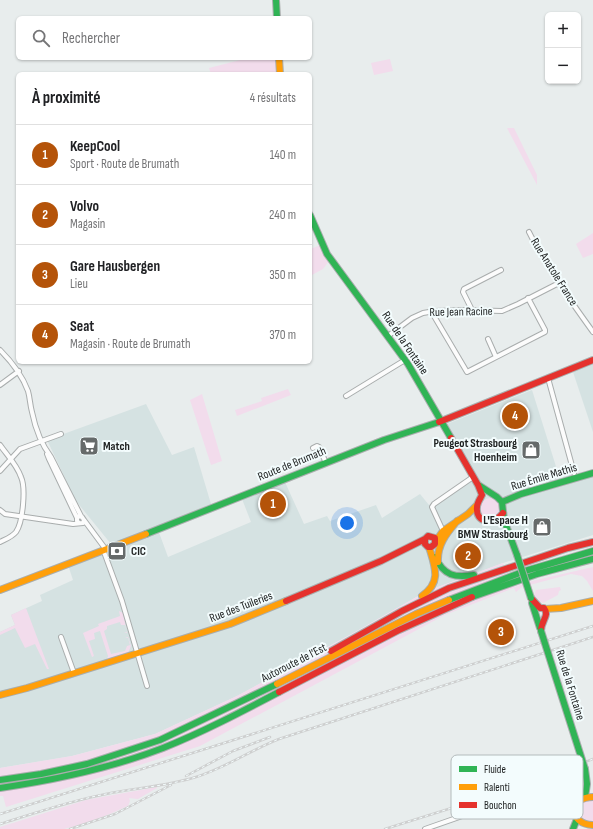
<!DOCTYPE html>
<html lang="fr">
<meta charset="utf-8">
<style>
body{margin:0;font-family:"Sofia Sans Condensed",sans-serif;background:#f2f2f2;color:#202124}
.controls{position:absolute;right:12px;top:12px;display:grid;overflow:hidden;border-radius:6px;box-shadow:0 1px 3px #0004}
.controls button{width:36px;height:36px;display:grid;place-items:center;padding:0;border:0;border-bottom:1px solid #e0e0e0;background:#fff;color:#202124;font:20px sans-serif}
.you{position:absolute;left:347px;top:523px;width:14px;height:14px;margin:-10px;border:3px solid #fff;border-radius:50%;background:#1a73e8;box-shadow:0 0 0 6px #1a73e833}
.badge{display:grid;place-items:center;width:26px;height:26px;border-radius:50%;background:#b45309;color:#fff;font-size:13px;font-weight:700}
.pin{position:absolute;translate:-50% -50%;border:2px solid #fff;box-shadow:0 1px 4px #0006}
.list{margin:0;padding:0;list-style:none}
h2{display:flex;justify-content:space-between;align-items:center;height:52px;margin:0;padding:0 16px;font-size:17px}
h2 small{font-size:13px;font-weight:400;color:#757577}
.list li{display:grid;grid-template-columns:26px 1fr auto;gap:12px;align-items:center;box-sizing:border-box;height:60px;padding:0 16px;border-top:1px solid #e0e0e0}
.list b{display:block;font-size:15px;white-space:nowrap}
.list p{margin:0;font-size:13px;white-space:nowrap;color:#757577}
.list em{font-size:13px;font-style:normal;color:#757577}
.icon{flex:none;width:22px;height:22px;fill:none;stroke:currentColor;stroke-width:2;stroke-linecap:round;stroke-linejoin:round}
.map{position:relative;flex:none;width:593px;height:829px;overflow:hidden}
.search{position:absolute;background:#fff;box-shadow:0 1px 3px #0004;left:16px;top:16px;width:296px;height:44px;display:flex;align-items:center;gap:10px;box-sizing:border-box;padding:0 14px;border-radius:6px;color:#757577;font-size:15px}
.panel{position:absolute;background:#fff;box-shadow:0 1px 3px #0004;left:16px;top:72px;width:296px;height:292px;border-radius:6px}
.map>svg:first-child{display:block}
</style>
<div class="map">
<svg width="593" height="829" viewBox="0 0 593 829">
<rect width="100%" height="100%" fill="#e8eded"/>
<path fill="#d5e2e2" d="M593,364V432L573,372Z
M532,390L559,476L571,473L573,476L593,469V535L503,563L427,591L357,631L237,696L155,734L72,756L0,768V632L15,625L11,615L42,601L40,595L73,580L68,565L111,544L76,501L47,440L146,404L172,455L194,447L211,504L157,527L168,557L251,522L242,499L285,482L304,524L327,516L330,521L376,505L382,518L420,494L429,505L475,474L447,424Z"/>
<path fill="#f2dcec" d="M248,58H276V74H211L209,68Z
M390,59L393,71L374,75L371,63Z
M507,128H514L537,175V185Z
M593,233V254L583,258L576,244Z
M321,245L329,261L323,269L310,276V249Z
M288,389L291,395L237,416L235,410L262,401L261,398Z
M202,394L222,461L211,465L190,400Z
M480 509a11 11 0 1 1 22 0a11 11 0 1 1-22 0Z
M503,563L514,587L532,581L593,567V591L587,581L582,576L571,574L522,587L516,592L514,588L445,615L200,746L6,807L3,796H0V768L72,756L155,734L237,696L357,631L427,591Z
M560,587L561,590L559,591L558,595L543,603L538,601L534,595L536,590Z
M26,608L49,669H47L35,644L25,648L15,628L0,635V632L15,625L11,615Z
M119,611L123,613L127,633H124L127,632L125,625H121L120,622L107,626V629L104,631L111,654L125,651L127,646L130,645L128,638L125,637H128L131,646L128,653L107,659L108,656L100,631L94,633L95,639L89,641L94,656L92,657L83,633L99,626L98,624L120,616Z
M157,787V788L138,799L129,798L130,801L128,806C108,815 86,824 64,829H0V827L86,800Z
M587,800L593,801V822C591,822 588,823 586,823C573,820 577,804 587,800Z"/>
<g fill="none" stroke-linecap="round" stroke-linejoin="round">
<g stroke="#a9adad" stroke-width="6">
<path id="street" d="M529,232C546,267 570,300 593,332
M472,310L463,292L464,289L501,270
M431,311L467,372L545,332V330L528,298
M388,336L412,318L423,313L435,311L465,310L502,311L518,304L559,283
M488,339L496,357
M0,350C12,362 22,375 28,391C30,398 30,405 32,412C35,427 42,445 51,457L81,516
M548,378L574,473
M0,385L19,371
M346,396L405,360
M0,445C7,455 17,465 21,477C26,488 23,522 16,532C12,537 6,539 0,542
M313,448L317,446L319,447L326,463
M47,454L49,459L77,518
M0,471L20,449L61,434
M0,510L5,514L73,524L83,523L84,520L82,517L79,516L77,518V521L79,523
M84,520L104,547V552L122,601L147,686
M443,531L432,507L434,504L473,477
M61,637L74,673
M562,798L570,804L574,810
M425,829L485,808L547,795L558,796L579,801"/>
</g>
<g stroke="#a9adad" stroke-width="8">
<path id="fast" d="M276,0L277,18
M310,215L327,254L408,364L451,438
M480,486L497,497L502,502L504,520L517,555
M502,502L521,494L593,473
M146,534L384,440L439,422
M435,557C444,576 455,578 474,575
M472,597L537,574L593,559
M449,600L525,571L593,551
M532,603L540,628
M585,769L587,784L585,797
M0,780L41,774L87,764L160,740L277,684
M0,788C55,780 111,768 163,748C203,732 241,712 279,692
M573,829L577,819"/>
</g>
<g stroke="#a9adad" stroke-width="8">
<path id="slow" d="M279,58L280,74
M436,541L443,531L468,514L477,505
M438,562C437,545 446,534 457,521
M0,590L146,534
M422,596C442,582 435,567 429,547
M545,609L561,608L593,601
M277,684L416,614L449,600
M0,695L27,688L230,624L286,601
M593,797C568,797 568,824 593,825"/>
</g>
<g stroke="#a9adad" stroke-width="8">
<path id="jam" d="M439,422L593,360
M451,438L478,485L482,495C480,499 477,503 477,507C475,524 495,525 503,513
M531,598L540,608H544C550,616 541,620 541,631
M286,601L381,561L425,539L428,536L435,538V544L431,547H428L425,544V539
M331,651L402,611L449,588L568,548L593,542
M279,692L399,630L472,597"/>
</g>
<use href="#street" stroke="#fcfcfc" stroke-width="4"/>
<use href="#fast" stroke="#30b455" stroke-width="6"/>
<use href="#slow" stroke="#ff9f0a" stroke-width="6"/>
<use href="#jam" stroke="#e5322d" stroke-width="6"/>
<g stroke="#cecfcf" stroke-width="2.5">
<path id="rail" d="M186,776L233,751L270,737
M0,814L593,626
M0,824C35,813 70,801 106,794C136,788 167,786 196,777C225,768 251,750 279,739L593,637
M70,829L115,814L171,785
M385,829L531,783L593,759"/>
</g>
<use href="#rail" stroke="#f3fcfd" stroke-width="1" stroke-dasharray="3" stroke-linecap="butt"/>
<g stroke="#a9adad" stroke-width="8" stroke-linecap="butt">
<path id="fast-bridge" d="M517,555L531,598
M541,631L585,769"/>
</g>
<use href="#fast-bridge" stroke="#30b455" stroke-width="6"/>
</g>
<defs>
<g id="supermarket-square" transform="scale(1)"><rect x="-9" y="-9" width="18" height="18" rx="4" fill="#666a6a" stroke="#f3fcfd"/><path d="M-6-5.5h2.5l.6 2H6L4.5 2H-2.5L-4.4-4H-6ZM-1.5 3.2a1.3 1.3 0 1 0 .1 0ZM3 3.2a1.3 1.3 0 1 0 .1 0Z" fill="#fff"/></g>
<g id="shop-square" transform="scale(1)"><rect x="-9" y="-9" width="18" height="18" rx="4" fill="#666a6a" stroke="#f3fcfd"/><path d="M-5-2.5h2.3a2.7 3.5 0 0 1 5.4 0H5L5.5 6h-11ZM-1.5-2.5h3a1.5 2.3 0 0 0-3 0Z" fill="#fff"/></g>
<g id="bank-square" transform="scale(1)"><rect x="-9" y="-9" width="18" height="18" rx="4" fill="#666a6a" stroke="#f3fcfd"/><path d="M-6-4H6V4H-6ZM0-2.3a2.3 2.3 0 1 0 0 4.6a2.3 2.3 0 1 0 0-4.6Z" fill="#fff"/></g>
</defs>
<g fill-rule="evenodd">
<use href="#supermarket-square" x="89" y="446"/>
<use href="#shop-square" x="531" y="450"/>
<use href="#shop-square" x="542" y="527"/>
<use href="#bank-square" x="117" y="551"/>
</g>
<g text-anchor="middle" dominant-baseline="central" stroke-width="4" stroke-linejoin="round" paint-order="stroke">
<g font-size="12" fill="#202323" stroke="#f3fcfd">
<text transform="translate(554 272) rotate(58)">Rue Anatole France</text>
<text transform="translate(461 312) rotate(-1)">Rue Jean Racine</text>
<text transform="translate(405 343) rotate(56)">Rue de la Fontaine</text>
<text transform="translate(292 464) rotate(-22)">Route de Brumath</text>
<text transform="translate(544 477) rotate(-17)">Rue Émile Mathis</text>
<text transform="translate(241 607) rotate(-21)">Rue des Tuileries</text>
<text transform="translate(294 663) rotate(-27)">Autoroute de l’Est</text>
<text transform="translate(570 685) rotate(73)">Rue de la Fontaine</text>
</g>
<g font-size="12" font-weight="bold" fill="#202323" stroke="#f3fcfd" text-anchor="end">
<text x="517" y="443">Peugeot Strasbourg<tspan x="517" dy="14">Hoenheim</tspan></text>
<text x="103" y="446" text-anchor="start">Match</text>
<text x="528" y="520">L'Espace H<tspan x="528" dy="14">BMW Strasbourg</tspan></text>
<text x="131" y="551" text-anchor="start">CIC</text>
</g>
</g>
<rect x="451" y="755" width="132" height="64" rx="6" fill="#f3fcfd" stroke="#b4bbbc" stroke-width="1"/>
<rect x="459" y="766" width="18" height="6" fill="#30b455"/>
<rect x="459" y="784" width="18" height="6" fill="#ff9f0a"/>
<rect x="459" y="802" width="18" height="6" fill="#e5322d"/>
<g font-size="11" fill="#202323">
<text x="484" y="773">Fluide</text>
<text x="484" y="791">Ralenti</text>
<text x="484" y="809">Bouchon</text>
</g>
</svg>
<div class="controls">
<button>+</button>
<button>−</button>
</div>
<div class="you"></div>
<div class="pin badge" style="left:273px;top:504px">1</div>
<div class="pin badge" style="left:468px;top:556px">2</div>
<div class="pin badge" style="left:501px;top:632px">3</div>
<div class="pin badge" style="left:515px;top:416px">4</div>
<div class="search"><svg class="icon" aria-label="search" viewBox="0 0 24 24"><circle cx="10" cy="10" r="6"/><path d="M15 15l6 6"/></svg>Rechercher</div>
<section class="panel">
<h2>À proximité<small>4 résultats</small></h2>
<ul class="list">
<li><span class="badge">1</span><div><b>KeepCool</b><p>Sport · Route de Brumath</p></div><em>140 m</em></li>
<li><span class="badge">2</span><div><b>Volvo</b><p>Magasin</p></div><em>240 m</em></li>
<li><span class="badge">3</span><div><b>Gare Hausbergen</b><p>Lieu</p></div><em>350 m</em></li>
<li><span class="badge">4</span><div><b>Seat</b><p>Magasin · Route de Brumath</p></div><em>370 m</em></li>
</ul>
</section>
</div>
